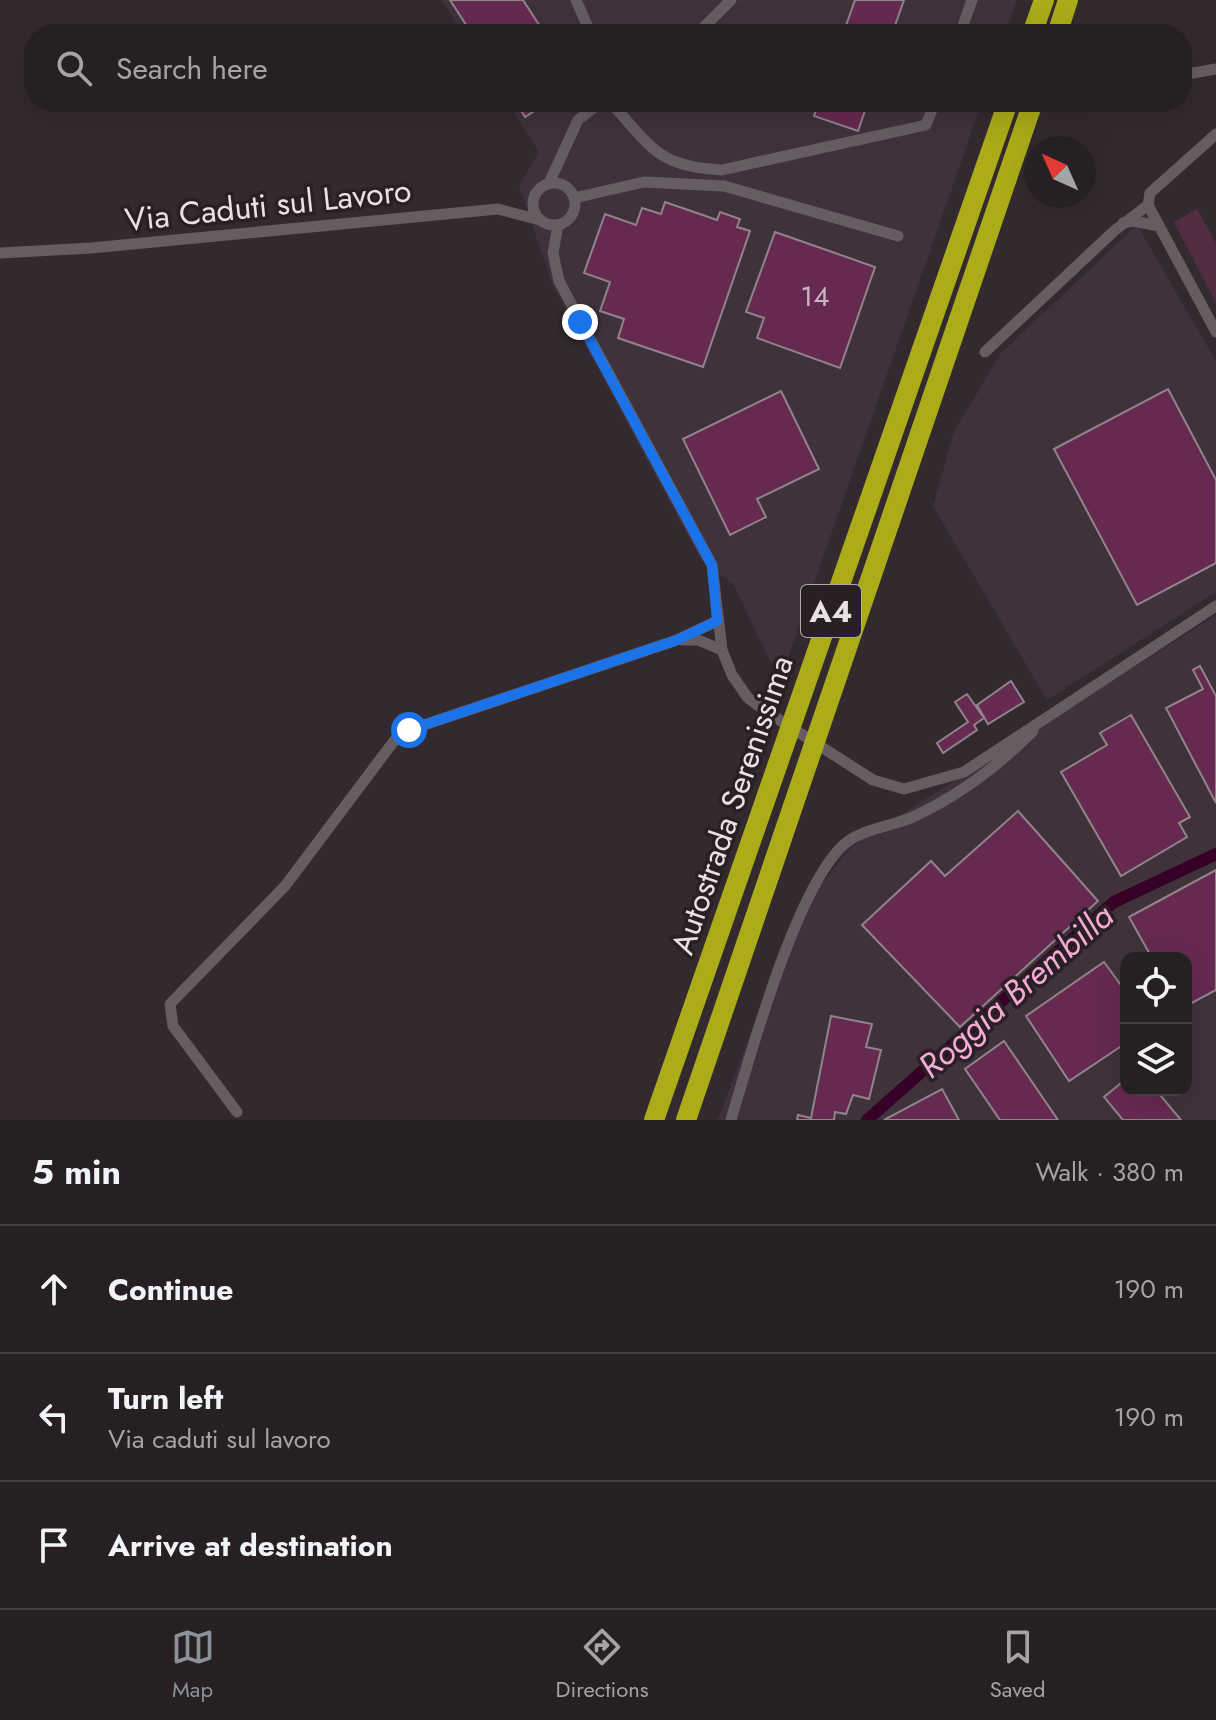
<!DOCTYPE html>
<meta charset="utf-8">
<style>
body{margin:0;font-family:Jost,sans-serif;background:#322d30;color:#f1f3f6}
.controls{position:absolute;right:24px;bottom:24px;display:grid;overflow:hidden;border-radius:16px;box-shadow:0 8px 32px #0002}
.controls button{width:72px;height:72px;display:grid;place-items:center;padding:0;border:0;border-bottom:2px solid #423e41;background:#262023;color:#f1f3f6;font:40px sans-serif}
.compass{position:absolute;left:1024px;top:136px;width:72px;height:72px;border-radius:50%;background:#262023;box-shadow:0 8px 32px #0002;rotate:315deg}
.stop{position:absolute;width:24px;height:24px;margin:-18px;border:6px solid #1a73e8;border-radius:50%;background:#fff}
.stop.end{background:#1a73e8;border-color:#fff;box-shadow:0 2px 8px #0008}
.list{margin:0;padding:0;list-style:none}
h2{display:flex;justify-content:space-between;align-items:center;height:104px;margin:0;padding:0 32px;font-size:34px}
h2 small{font-size:26px;font-weight:400;color:#a4a3a6}
.list li{display:grid;grid-template-columns:52px 1fr auto;gap:24px;align-items:center;box-sizing:border-box;height:128px;padding:0 32px;border-top:2px solid #423e41}
.list b{display:block;font-size:30px;white-space:nowrap}
.list p{margin:0;font-size:26px;white-space:nowrap;color:#a4a3a6}
.list em{font-size:26px;font-style:normal;color:#a4a3a6}
.icon{flex:none;width:44px;height:44px;fill:none;stroke:currentColor;stroke-width:2;stroke-linecap:round;stroke-linejoin:round}
.map{position:relative;flex:none;width:1216px;height:1120px;overflow:hidden}
.search{position:absolute;background:#262023;box-shadow:0 8px 32px #0002;left:24px;right:24px;top:24px;height:88px;display:flex;align-items:center;gap:20px;box-sizing:border-box;padding:0 28px;border-radius:32px;color:#a4a3a6;font-size:30px}
.sheet{height:488px;background:#262023}
nav{display:flex;justify-content:space-around;align-items:center;box-sizing:border-box;height:112px;border-top:2px solid #423e41;background:#262023;font-size:22px;color:#a4a3a6}
nav a{display:grid;justify-items:center;gap:4px}
nav .on{color:#8c9099}
.map>svg:first-child{display:block}
</style>
<div class="map">
<svg width="1216" height="1120" viewBox="0 0 1216 1120">
<rect width="100%" height="100%" fill="#332a2f"/>
<path fill="#40323a" fill-rule="evenodd" d="M441,0H1017L1005,34H463Z
M507,102H982L780,681L733,584L701,560L553,286L519,186L539,152Z
M1137,225L1216,361V592L1047,700L933,506L954,432L1001,353Z
M1216,615V1120H718L793,919L852,846ZM1126,958H1186V1090H1126Z"/>
<path fill="#522e44" d="M1197,209L1216,243V303L1174,222Z"/>
<g fill="none" stroke-linecap="round" stroke-linejoin="round">
<path stroke="#370026" stroke-width="12" d="M867,1120L1114,902L1216,854"/>
</g>
<path fill="#662a50" stroke="#90848b" stroke-width="2" d="M450,0H523L545,34H472Z
M855,0H904L892,34H843Z
M516,102H548L525,117Z
M819,102H868L858,131L814,116Z
M665,202L717,220L720,212L740,219L737,227L750,231L703,367L618,338L624,319L600,311L610,282L584,273L605,214L636,225L642,208L661,214Z
M775,232L875,267L840,368L757,338L764,318L746,312Z
M1168,389L1216,480V563L1137,605L1054,449Z
M781,391L819,469L757,499L766,517L730,535L683,439Z
M1200,666L1216,696V803L1166,708L1203,689L1193,670Z
M1011,681L1024,702L988,724L977,705Z
M967,694L984,718L974,725L977,730L943,753L937,743L968,722L955,702Z
M1131,715L1190,817L1179,823L1187,837L1121,876L1061,772L1107,745L1100,733Z
M1018,811L1098,901L960,1027L862,925L931,861L945,876Z
M1216,870V990L1186,1006V958H1152L1129,917Z
M1104,962L1126,992V1043L1069,1081L1026,1016Z
M831,1016L872,1024L866,1047L881,1050L869,1099L853,1095L846,1114L835,1112L834,1120H797L798,1115L811,1118Z
M1004,1041L1058,1120H1000L965,1069Z
M1126,1079V1090H1156L1181,1120H1123L1104,1097Z
M942,1089L959,1120H884Z"/>
<g fill="none" stroke-linecap="round" stroke-linejoin="round">
<path stroke="#675c62" stroke-width="11" d="M576,0L591,34
M697,34L731,0
M960,34L972,0
M1182,75L1216,69
M610,102C652,147 657,167 722,170L926,125L935,102
M549,183L578,120L601,102
M533 204a21 21 0 1 1 42 0a21 21 0 1 1-42 0Z
M574,198L644,182L724,186L898,236
M1148,205L1216,332
M1148,205L1150,193L1216,134
M1123,223L1133,221L1159,226
M558,225L553,253L559,281L712,565L722,650L732,675L748,698L767,712L873,780L904,789L964,772L1216,606
M0,253L91,248L498,209L540,220
M985,352L1114,231L1148,205
M682,640H698L722,650
M237,1112L173,1026L170,1004L285,886L394,741L409,730L677,640L717,621
M731,1120C750,1056 798,880 847,842C866,828 894,826 915,816C958,796 1000,764 1033,731"/>
<path stroke="#abac18" stroke-width="20" d="M1032,34L1044,0
M1057,34L1068,0
M654,1120L1008,102
M686,1120L1033,102"/>
</g>
<g fill="none" stroke-linecap="round" stroke-linejoin="round">
<path stroke="#1a73e8" stroke-width="10" d="M409,730L677,640L717,621L712,565L580,322"/>
</g>
<g text-anchor="middle" dominant-baseline="central" stroke-width="7" stroke-linejoin="round" paint-order="stroke">
<g font-size="28" fill="#c8b4c0">
<text x="815" y="296">14</text>
</g>
<rect fill="#292025" stroke="#afa8ab" stroke-width="2" x="801" y="585" width="60" height="52" rx="6"/>
<g font-size="30" font-weight="bold" fill="#e8e2e5">
<text x="831" y="611">A4</text>
</g>
<g font-size="32" fill="#e8e2e5" stroke="#292025">
<text transform="translate(268 205) rotate(-6)">Via Caduti sul Lavoro</text>
<text transform="translate(732 805) rotate(-71)">Autostrada Serenissima</text>
</g>
<g font-size="34" font-style="italic" fill="#f5aad6" stroke="#292025">
<text transform="translate(1016 991) rotate(-41)">Roggia Brembilla</text>
</g>
</g>
</svg>
<div class="controls">
<button><svg class="icon" aria-label="locate" viewBox="0 0 24 24"><circle cx="12" cy="12" r="6"/><path d="M12 2v4M12 18v4M2 12h4M18 12h4"/></svg></button>
<button><svg class="icon" aria-label="layers" viewBox="0 0 24 24"><path d="M12 4l9 5-9 5-9-5zM3 14l9 5 9-5"/></svg></button>
</div>
<svg class="compass" viewBox="-18 -18 36 36"><path d="M0-13l5 13h-10z" fill="#e53935"/><path d="M0 13l5-13h-10z" fill="#a4a3a6"/></svg>
<div class="stop" style="left:409px;top:730px"></div>
<div class="stop end" style="left:580px;top:322px"></div>
<div class="search"><svg class="icon" aria-label="search" viewBox="0 0 24 24"><circle cx="10" cy="10" r="6"/><path d="M15 15l6 6"/></svg>Search here</div>
</div>
<section class="sheet">
<h2>5 min<small>Walk · 380 m</small></h2>
<ul class="list">
<li><svg class="icon" aria-label="ahead" viewBox="0 0 24 24"><path d="M12 20V5M6 11l6-6 6 6"/></svg><div><b>Continue</b></div><em>190 m</em></li>
<li><svg class="icon" aria-label="left" viewBox="0 0 24 24"><path d="M17 20v-9H6M10 6l-5 5 5 5"/></svg><div><b>Turn left</b><p>Via caduti sul lavoro</p></div><em>190 m</em></li>
<li><svg class="icon" aria-label="arrive" viewBox="0 0 24 24"><path d="M6 21V4h12l-3 4 3 4H6"/></svg><div><b>Arrive at destination</b></div></li>
</ul>
</section>
<nav>
<a class="on"><svg class="icon" aria-label="map" viewBox="0 0 24 24"><path d="M3 6l6-2 6 2 6-2v14l-6 2-6-2-6 2zM9 4v14M15 6v14"/></svg>Map</a>
<a><svg class="icon" aria-label="directions" viewBox="0 0 24 24"><path d="M12 3l9 9-9 9-9-9zM9 14v-3h6M13 9l2 2-2 2"/></svg>Directions</a>
<a><svg class="icon" aria-label="saved" viewBox="0 0 24 24"><path d="M7 4h10v16l-5-4-5 4z"/></svg>Saved</a>
</nav>
